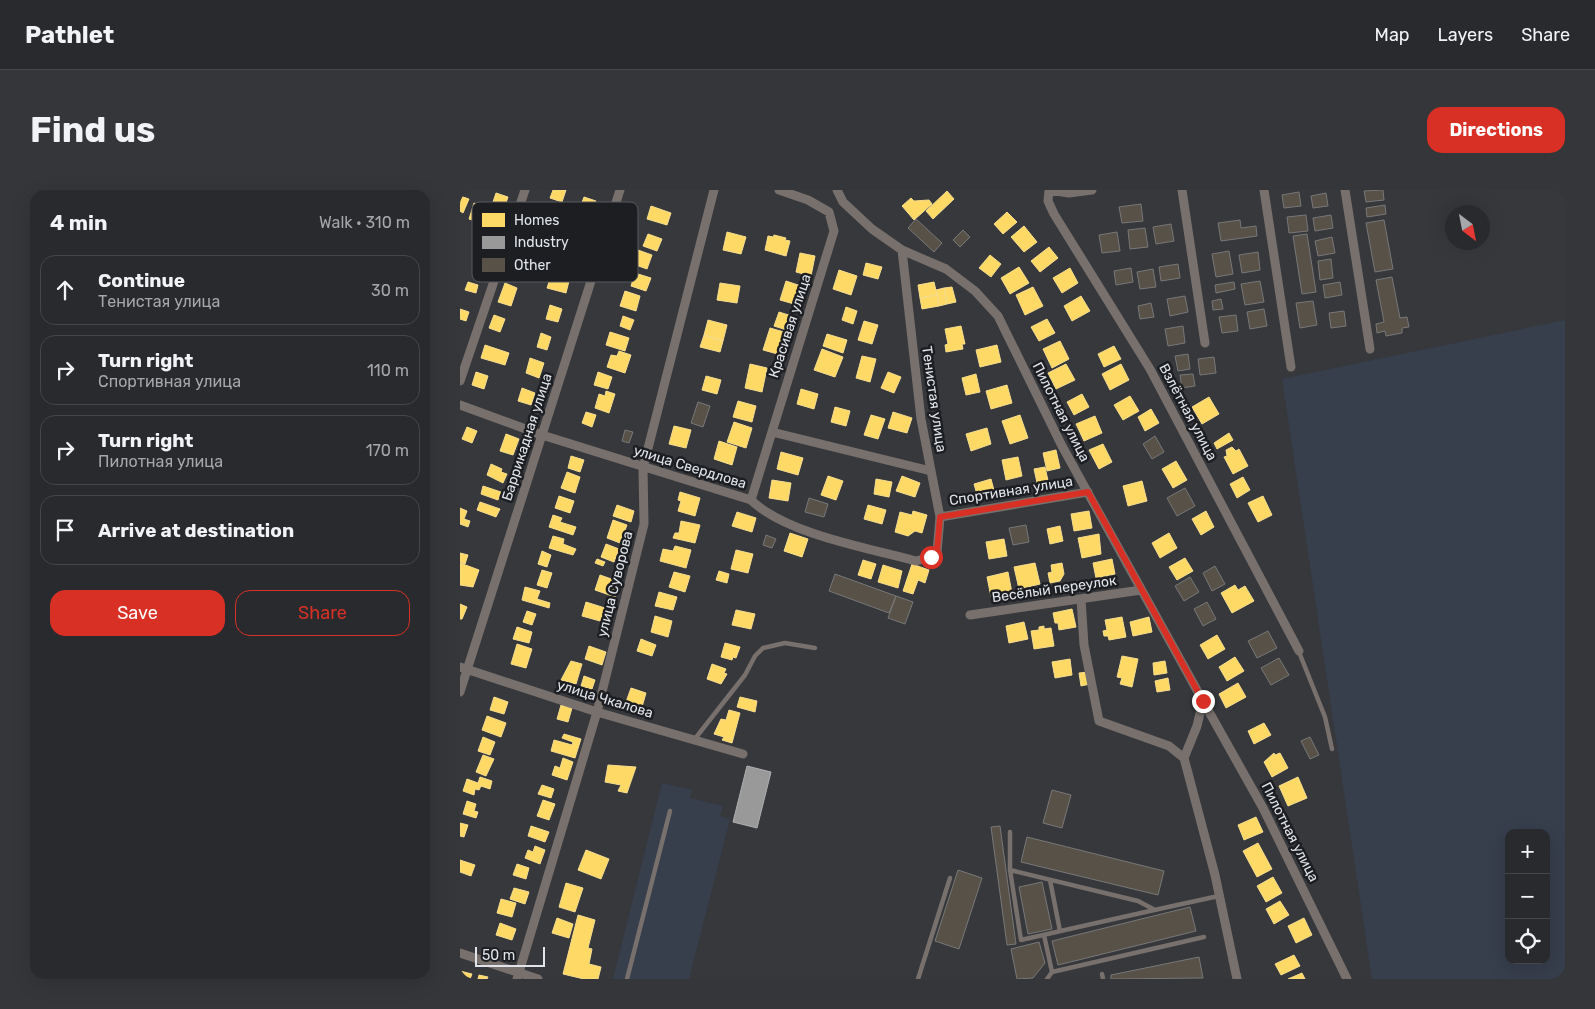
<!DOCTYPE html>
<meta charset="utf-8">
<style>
body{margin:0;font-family:Rubik,sans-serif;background:#343639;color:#f1f3f6}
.controls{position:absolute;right:15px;bottom:15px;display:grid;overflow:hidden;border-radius:10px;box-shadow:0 5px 20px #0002}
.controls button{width:45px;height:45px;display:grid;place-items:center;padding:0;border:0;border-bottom:1px solid #444649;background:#282a2d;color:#f1f3f6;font:25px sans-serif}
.compass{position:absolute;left:985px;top:15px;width:45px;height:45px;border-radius:50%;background:#282a2d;box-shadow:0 5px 20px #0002;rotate:148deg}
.scale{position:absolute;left:15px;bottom:12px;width:70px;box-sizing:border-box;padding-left:5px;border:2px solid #e1e4ea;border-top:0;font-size:14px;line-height:18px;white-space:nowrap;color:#e1e4ea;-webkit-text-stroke:4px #1c1e22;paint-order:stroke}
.stop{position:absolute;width:15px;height:15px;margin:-11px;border:4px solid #d93025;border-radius:50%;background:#fff}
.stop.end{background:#d93025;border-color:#fff;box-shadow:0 1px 5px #0008}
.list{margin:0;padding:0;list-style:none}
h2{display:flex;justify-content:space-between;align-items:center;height:65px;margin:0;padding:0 20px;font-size:21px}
h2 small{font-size:16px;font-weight:400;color:#a5a7aa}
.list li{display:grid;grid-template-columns:32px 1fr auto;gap:15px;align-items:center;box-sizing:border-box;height:70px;margin:0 10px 10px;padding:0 10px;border:1px solid #444649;border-radius:15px}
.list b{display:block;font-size:19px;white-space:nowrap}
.list p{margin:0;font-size:16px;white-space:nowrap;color:#a5a7aa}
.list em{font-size:16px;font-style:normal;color:#a5a7aa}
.actions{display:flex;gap:10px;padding:15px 20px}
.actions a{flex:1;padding:11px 0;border:1px solid #d93025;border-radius:15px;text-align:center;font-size:18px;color:#d93025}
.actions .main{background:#d93025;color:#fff}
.icon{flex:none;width:28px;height:28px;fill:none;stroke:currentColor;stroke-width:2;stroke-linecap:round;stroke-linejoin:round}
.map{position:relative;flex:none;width:1105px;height:789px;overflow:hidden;border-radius:15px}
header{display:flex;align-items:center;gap:30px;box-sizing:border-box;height:70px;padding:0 25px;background:#282a2d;border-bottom:1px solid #444649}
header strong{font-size:24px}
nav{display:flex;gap:28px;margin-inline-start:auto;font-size:18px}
.intro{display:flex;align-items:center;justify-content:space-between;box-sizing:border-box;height:120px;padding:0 30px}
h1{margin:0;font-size:35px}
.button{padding:12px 22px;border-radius:15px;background:#d93025;color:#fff;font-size:18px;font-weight:700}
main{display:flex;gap:30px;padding:0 30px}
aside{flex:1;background:#282a2d;border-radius:15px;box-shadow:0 5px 20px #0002}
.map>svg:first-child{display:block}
</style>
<header>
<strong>Pathlet</strong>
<nav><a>Map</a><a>Layers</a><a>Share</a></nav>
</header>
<div class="intro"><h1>Find us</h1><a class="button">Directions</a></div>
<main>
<aside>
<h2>4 min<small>Walk · 310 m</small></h2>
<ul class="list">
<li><svg class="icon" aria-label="ahead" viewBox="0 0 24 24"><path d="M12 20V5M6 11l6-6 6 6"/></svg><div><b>Continue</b><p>Тенистая улица</p></div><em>30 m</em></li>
<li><svg class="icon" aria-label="right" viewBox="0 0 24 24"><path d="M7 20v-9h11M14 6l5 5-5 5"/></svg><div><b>Turn right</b><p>Спортивная улица</p></div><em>110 m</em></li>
<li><svg class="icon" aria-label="right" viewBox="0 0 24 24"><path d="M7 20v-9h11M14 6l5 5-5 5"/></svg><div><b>Turn right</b><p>Пилотная улица</p></div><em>170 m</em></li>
<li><svg class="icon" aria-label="arrive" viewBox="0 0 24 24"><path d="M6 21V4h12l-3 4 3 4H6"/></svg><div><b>Arrive at destination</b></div></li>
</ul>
<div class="actions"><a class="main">Save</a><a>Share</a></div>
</aside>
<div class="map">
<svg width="1105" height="789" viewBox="0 0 1105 789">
<rect width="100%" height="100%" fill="#36383c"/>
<path fill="#373e4c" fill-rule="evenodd" d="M1105,130V789H912L822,189ZM1049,643H1086V770H1049Z
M202,593L232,600L230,608L263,616L260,626L270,629L229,789H153Z"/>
<path fill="#ffd966" stroke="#f6dc8e" d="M93,0H106L102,12L90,8Z
M487,1L494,9L473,29L466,21Z
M36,3L48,7L44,19L32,15Z
M0,6L9,9L3,23L0,21Z
M124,7L136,11L132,22L120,18Z
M451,8L454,11L469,10L472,14L454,30L442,16Z
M14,13L36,20L31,36L9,29Z
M191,16L211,23L207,35L187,29Z
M547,22L557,32L543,44L534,34Z
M564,36L577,52L564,62L551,47Z
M267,42L286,47L281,64L263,60Z
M188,44L202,49L197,61L183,56Z
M314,45L326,48L325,50L330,51L326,66L305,60L308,46L313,47Z
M589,57L598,68L580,82L571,71Z
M178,60L192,65L187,79L173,74Z
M340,63L355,66L351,86L336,82Z
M530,65L541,74L531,87L519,78Z
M406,73L422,77L418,89L403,85Z
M559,77L569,93L550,104L541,88Z
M610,78L618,93L602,103L593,88Z
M379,80L397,86L391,105L373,99Z
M175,83L191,88L186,101L171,96Z
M91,86L109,91L106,103L87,98Z
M326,91L347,98L341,116L320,110Z
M8,92L18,95L16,103L5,100Z
M474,92L477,105L460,108L458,95Z
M45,93L57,98L51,116L38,112Z
M260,93L280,96L277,113L257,110Z
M492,97L496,112L487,114L484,98Z
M573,97L583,116L565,125L556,105Z
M484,98L487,114L479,116L476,100Z
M165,101L180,106L176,121L160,116Z
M477,105L479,116L462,119L460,108Z
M621,106L630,121L612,131L604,116Z
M90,115L102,119L98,132L86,129Z
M386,117L397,121L393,134L382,130Z
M0,119L9,122L6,131L0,129Z
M319,122L338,128L333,142L314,136Z
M34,125L45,129L40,142L29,138Z
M163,126L174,130L170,140L160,136Z
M587,129L595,143L579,151L571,137Z
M248,130L267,135L263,151L244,145Z
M404,131L418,135L412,154L398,150Z
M501,136L505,154H502L503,159L486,162L485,155L488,154L485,139Z
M310,138L331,144L325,166L303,160Z
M150,142L169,148L165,161L146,155Z
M81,143L91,147L87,160L77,157Z
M367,144L387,150L383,163L363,156Z
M244,145L263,151L260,162L240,157Z
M600,151L609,169L592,178L583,159Z
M25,155L49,163L45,175L21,168Z
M537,155L541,172L520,177L516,160Z
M654,156L661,169L644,177L638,164Z
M362,159L383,167L375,187L354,180Z
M159,161L171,165L165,183L147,177L151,165L157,166Z
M402,166L416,169L410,192L396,188Z
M70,168L84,173L79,188L66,183Z
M290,174L307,178L302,202L285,198Z
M606,174L615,190L596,199L588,183Z
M661,174L669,190L650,200L642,184Z
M16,182L28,186L24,199L12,195Z
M138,182L152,187L148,199L134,195Z
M428,182L441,187L434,203L421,198Z
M516,184L520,202L506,205L502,188Z
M246,186L261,190L257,204L242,200Z
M547,195L552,213L531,219L526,201Z
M62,198L75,203L71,215L58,211Z
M341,199L358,204L354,219L337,214Z
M146,201L155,204L149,223L135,218L139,204L145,206Z
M622,204L629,217L614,225L607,212Z
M670,206L679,221L663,230L654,215Z
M749,207L759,224L742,234L732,217Z
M278,211L296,216L292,232L273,227Z
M375,217L390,221L386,236L371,232Z
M691,219L699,233L685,241L678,227Z
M126,222L136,225L132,237L122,233Z
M433,222L452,228L447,243L428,238Z
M411,225L425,229L418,249L404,245Z
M560,225L568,248L550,254L542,231Z
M635,226L642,243L624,251L616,234Z
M274,232L292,238L286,258L267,252Z
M214,236L231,240L226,258L209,254Z
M7,237L17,241L12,253L2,249Z
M527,238L531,254L511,261L506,244Z
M769,243L773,250L757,259L754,253Z
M46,244L59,249L53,265L40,261Z
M259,251L277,257L272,275L254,269Z
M643,254L652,272L639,279L629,260Z
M772,257L776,261L779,259L788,276L773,284L764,267L767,266L766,260Z
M596,260L600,278L587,281L583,263Z
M321,262L343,268L338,285L317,279Z
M111,266L124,270L120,282L108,278Z
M558,267L562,286L546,290L542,270Z
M716,271L727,290L713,298L702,279Z
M31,274L42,279L41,282L47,284L43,293L27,285Z
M585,277L589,295L578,297L574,279Z
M107,282L120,287L115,303L101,298Z
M368,286L383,291L376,310L361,305Z
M442,286L460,293L455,307L436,301Z
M783,287L790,300L777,308L770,294Z
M416,289L432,292L429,307L414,304Z
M531,289L535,304L518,308L514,294Z
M312,290L331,293L328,311L309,308Z
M682,291L687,311L668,316L663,296Z
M23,296L41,302L38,310L21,304Z
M220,302L240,308L235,326L218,321L221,311L218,310Z
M99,306L114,311L110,323L95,318Z
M803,306L812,325L798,332L788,313Z
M20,312L40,319L36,327L17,320Z
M157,315L174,321L171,332L153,326Z
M408,315L426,320L422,334L404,329Z
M0,318L7,321L4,329L10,331L8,337L0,334Z
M453,321L467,325L462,343L455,341L448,346L435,342L440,322L452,325Z
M629,321L632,338L614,341L611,324Z
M746,321L754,337L741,345L732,329Z
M277,322L296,328L292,342L272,336Z
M93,325L102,328L100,332L116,337L113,345L89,337Z
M153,330L167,335L160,353L147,348Z
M221,331L240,335L235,353L213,348L215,343H219Z
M600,336L603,351L590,354L587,339Z
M330,343L348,349L342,367L324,361Z
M709,343L717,358L700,368L692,353Z
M639,344L641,364L622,368L618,348Z
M93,346L104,349L103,354L116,359L113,365L89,358Z
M544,349L547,366L529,369L526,352Z
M146,354L159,359L154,372L141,367Z
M215,356L231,360L226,378L200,371L203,359L213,361Z
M276,360L293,364L288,383L271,379Z
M82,361L91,365L87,377L78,374Z
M0,363L8,365L5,374L0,372Z
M725,368L733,381L717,390L709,377Z
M137,369L145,372L143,376L135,373Z
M652,369L655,384L636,388L633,373Z
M403,370L416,374L411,389L398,385Z
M0,373L19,380L13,397L0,395Z
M575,373L580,394L559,399L554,377Z
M602,373L604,384L600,391L590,393L588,383L592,382L591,375Z
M452,374L469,380L465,393L458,390L453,404L443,401Z
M423,375L442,381L438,398L418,392Z
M82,380L92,383L87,398L77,395Z
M259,381L269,384L267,393L256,390Z
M214,382L230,386L225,402L209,397Z
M548,382L552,403L531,407L527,387Z
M140,385L160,392L155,407L135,400Z
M775,395L778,400L785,396L794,411L772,423L761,403Z
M65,397L80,401L77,409L90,413L89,418L62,410Z
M199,402L217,407L213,420L195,416Z
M126,412L145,418L140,431L122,426Z
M0,414L7,417L2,429H0Z
M612,419L616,437L599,440L598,433H595L593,423Z
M276,420L295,424L291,439L272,435Z
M67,421L76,424L72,435L63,432Z
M195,426L212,431L208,447L191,442Z
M662,427L666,447L649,450L648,446H644L643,441L647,440L645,430Z
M689,427L692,442L673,446L670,432Z
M564,432L568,449L549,453L546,436Z
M584,436V439L591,438L594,456L574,459L571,441L579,440V437Z
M57,437L72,442L69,453L53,449Z
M757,445L765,459L748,469L740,455Z
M181,449L196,455L192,466L177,461Z
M265,453L280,457L276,468L273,467L272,470L261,467Z
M57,454L72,459L66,478L51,474Z
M129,456L146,462L142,475L125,469Z
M662,466L678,469L672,497L660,494L662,488L657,487Z
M775,467L784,481L767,491L759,477Z
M610,469L612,485L595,488L592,472Z
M111,471L122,474L116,494L101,490Z
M705,471L707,483L694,485L693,473Z
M252,474L266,479L264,483L267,484L261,494L247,489Z
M628,482L630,494L621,496L619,483Z
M124,486L135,490L132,499L121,496Z
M708,488L710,500L697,502L695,491Z
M778,493L786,507L766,518L759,504Z
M171,498L186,503L182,517L166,512Z
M34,507L48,512L44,524L30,520Z
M280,507L297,511L295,522L277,517Z
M101,515L112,518L108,532L97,529Z
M269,520L280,523L272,553L262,550L264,547L254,544L261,529L266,530Z
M27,526L46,533L41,547L22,540Z
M804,533L811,545L794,554L788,541Z
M104,544L121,549L115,568L91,561L94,550L112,555L113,552L102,548Z
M23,547L35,552L30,565L18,561Z
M814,563L815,565L820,563L828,578L812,587L804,572Z
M23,565L34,569L26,586L16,582Z
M103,568L113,572L107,590L92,585L95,576L100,578Z
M148,575L176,577L167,603L158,601L161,595L145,592Z
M20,587L32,591L30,599L21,596L19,600L15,599L14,605L3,601L7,589L18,593Z
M838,587L847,608L828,616L819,596Z
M82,595L94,599L91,608L78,604Z
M83,610L95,614L89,630L77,626Z
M7,611L16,614L14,621L18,622L16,628L3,624Z
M796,627L803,642L784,650L778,635Z
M0,633L8,635L4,647L0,646Z
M71,636L89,642L85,652L68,646Z
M798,653L812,679L797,687L783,661Z
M75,656L85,660L80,674L65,668L68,660L73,662Z
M126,660L149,669L141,689L118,680Z
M0,670L15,675L11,686L0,682Z
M57,674L69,678L66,689L53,685Z
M813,687L822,703L806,712L797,696Z
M106,693L123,698L115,722L99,717Z
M54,698L69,702L65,714L50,709Z
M41,709L56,713L52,727L37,723Z
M820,711L829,725L814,734L806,719Z
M118,725L135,730L128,758L132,759L129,774L141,777L138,789H124L103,784Z
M97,728L113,734L109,748L92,743Z
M844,728L852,745L836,753L828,736Z
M40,733L56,739L52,750L36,745Z
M834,765L840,776L821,785L815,774Z
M0,781L12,784L10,789H0Z
M842,783L845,789H828Z
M19,785L28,787L27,789H18Z"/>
<path fill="#999" stroke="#afb0b1" d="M287,576L311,582L297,638L273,632Z"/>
<path fill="#575148" stroke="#797878" d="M923,0L924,10L906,12L904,1Z
M839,2L841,16L824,18L822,5Z
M866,3L868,16L853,18L851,6Z
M681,14L683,31L662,33L659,17Z
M925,15L926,24L907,27L906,18Z
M846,25L848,41L829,43L827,27Z
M871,25L873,38L855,41L853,28Z
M456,29L482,53L474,62L448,38Z
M780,30L781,38L796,36L797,46L761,51L758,33Z
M924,30L933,79L915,82L906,33Z
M711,34L714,51L696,54L693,37Z
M685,38L688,57L670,59L668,40Z
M503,40L510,47L500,57L493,50Z
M657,42L660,61L642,63L639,45Z
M847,44L856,102L842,104L833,46Z
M872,47L875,63L858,66L855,51Z
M769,61L773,84L756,87L752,64Z
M798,62L800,80L782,83L779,65Z
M871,69L873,88L860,90L858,71Z
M718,74L720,88L701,91L699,77Z
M671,78L673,92L656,95L654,81Z
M693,79L696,97L680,99L677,82Z
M932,87L940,128L947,127L949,137L942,138V143L926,146L925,141L917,143L916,134L924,132L916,90Z
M800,91L804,112L785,115L781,94Z
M774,92L775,99L756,103L755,95Z
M880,92L882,105L865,108L863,95Z
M725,106L728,122L710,126L707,109Z
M761,109L763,119L753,120L752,111Z
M853,111L857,135L840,138L836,113Z
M691,113L694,127L680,129L678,116Z
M804,119L807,136L790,139L787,122Z
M884,121L886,136L871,138L869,123Z
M776,125L778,141L762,143L759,127Z
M723,136L725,153L708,156L705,139Z
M728,164L730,179L718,181L715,166Z
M754,167L756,183L740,185L738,169Z
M733,184L735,196L722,198L720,185Z
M238,212L250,216L243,237L231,233Z
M165,240L173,242L169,253L162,251Z
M695,246L704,262L692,269L683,254Z
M725,298L735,316L717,326L707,308Z
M349,308L368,314L364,327L345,322Z
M566,335L569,352L553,355L549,338Z
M306,345L316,349L312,358L303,355Z
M755,376L765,394L752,401L743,383Z
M375,384L436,406L429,423L369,401Z
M730,387L739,402L724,411L715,396Z
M436,406L453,412L445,434L428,428Z
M747,412L756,429L743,436L734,419Z
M808,441L817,458L797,468L788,451Z
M819,468L829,485L811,495L801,478Z
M850,547L859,565L850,569L841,551Z
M592,600L611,605L602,638L583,633Z
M540,636L556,754L547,755L531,637Z
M567,647L704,681L698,705L561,672Z
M498,680L522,688L499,759L475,751Z
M582,692L592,739L568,744L559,697Z
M730,717L736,741L598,775L592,751Z
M579,752L585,773L573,788L557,789L551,759Z
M739,767L743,788L651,789V785Z"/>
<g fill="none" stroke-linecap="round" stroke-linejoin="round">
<path stroke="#78706c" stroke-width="4.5" d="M839,462L865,527L872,559
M234,550L285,485L295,466L303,458L325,453L355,458
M550,642V680
M590,690L600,741
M695,720L678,711L550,680L561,750C627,735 693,720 759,706
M584,745L592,782
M642,784L643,789
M167,789L210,621
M458,789L490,688
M587,789L592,782L744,747"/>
<path stroke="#78706c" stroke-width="9" d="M377,0L383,12L412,39L442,60L486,79L515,101L538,126L602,256L743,511L737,536L724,568L755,685L777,789
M589,0L588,11L594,24L690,179L839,461
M589,0L609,3L632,0
M722,0L745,153
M804,0L831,177
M885,0L910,159
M0,191L65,0
M0,215L82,245L291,310C326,344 408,358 456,371L471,367L477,362L480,327L461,229L442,60
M312,242L471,281
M291,310L374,41L369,22L348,10L319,0
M480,327L628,302
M621,409L624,455L639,531L709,556L724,568
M510,425L681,400
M0,477L137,522L283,564
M0,502L160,0
M743,511L803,618L887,789
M0,763L78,789
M57,789L137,522L184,334L183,278L254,0"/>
</g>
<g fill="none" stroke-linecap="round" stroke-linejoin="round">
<path stroke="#d93025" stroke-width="6" d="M471,367L477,362L480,327L628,302L743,511"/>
</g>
<g text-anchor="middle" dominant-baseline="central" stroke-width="5" stroke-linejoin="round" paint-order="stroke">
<g font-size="14" fill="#e1e4ea" stroke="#1c1e22">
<text transform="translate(330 136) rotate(-72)">Красивая улица</text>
<text transform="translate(474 209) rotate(82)">Тенистая улица</text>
<text transform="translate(601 222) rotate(63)">Пилотная улица</text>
<text transform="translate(728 222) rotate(62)">Взлётная улица</text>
<text transform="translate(67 247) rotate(-72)">Баррикадная улица</text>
<text transform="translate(230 277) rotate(17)">улица Свердлова</text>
<text transform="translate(551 301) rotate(-9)">Спортивная улица</text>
<text transform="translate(155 394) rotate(-76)">улица Суворова</text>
<text transform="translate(594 399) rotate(-8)">Весёлый переулок</text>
<text transform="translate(145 509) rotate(17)">улица Чкалова</text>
<text transform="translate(830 642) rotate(63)">Пилотная улица</text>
</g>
</g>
<rect x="12" y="12" width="166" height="80" rx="8" fill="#1c1e22" stroke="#57595e" stroke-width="1"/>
<rect x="22" y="23" width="23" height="14" fill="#ffd966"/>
<rect x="22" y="46" width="23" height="13" fill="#999"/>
<rect x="22" y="68" width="23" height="14" fill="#575148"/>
<g font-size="14" fill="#e1e4ea">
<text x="54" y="35">Homes</text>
<text x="54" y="57">Industry</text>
<text x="54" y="80">Other</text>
</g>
</svg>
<div class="controls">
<button>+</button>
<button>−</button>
<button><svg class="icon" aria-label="locate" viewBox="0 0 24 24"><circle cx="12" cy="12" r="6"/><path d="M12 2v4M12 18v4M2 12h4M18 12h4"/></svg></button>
</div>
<svg class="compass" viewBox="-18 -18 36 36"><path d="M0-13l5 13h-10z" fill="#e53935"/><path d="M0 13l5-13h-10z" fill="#a5a7aa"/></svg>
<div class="scale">50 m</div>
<div class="stop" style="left:471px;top:367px"></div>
<div class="stop end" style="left:743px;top:511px"></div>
</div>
</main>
